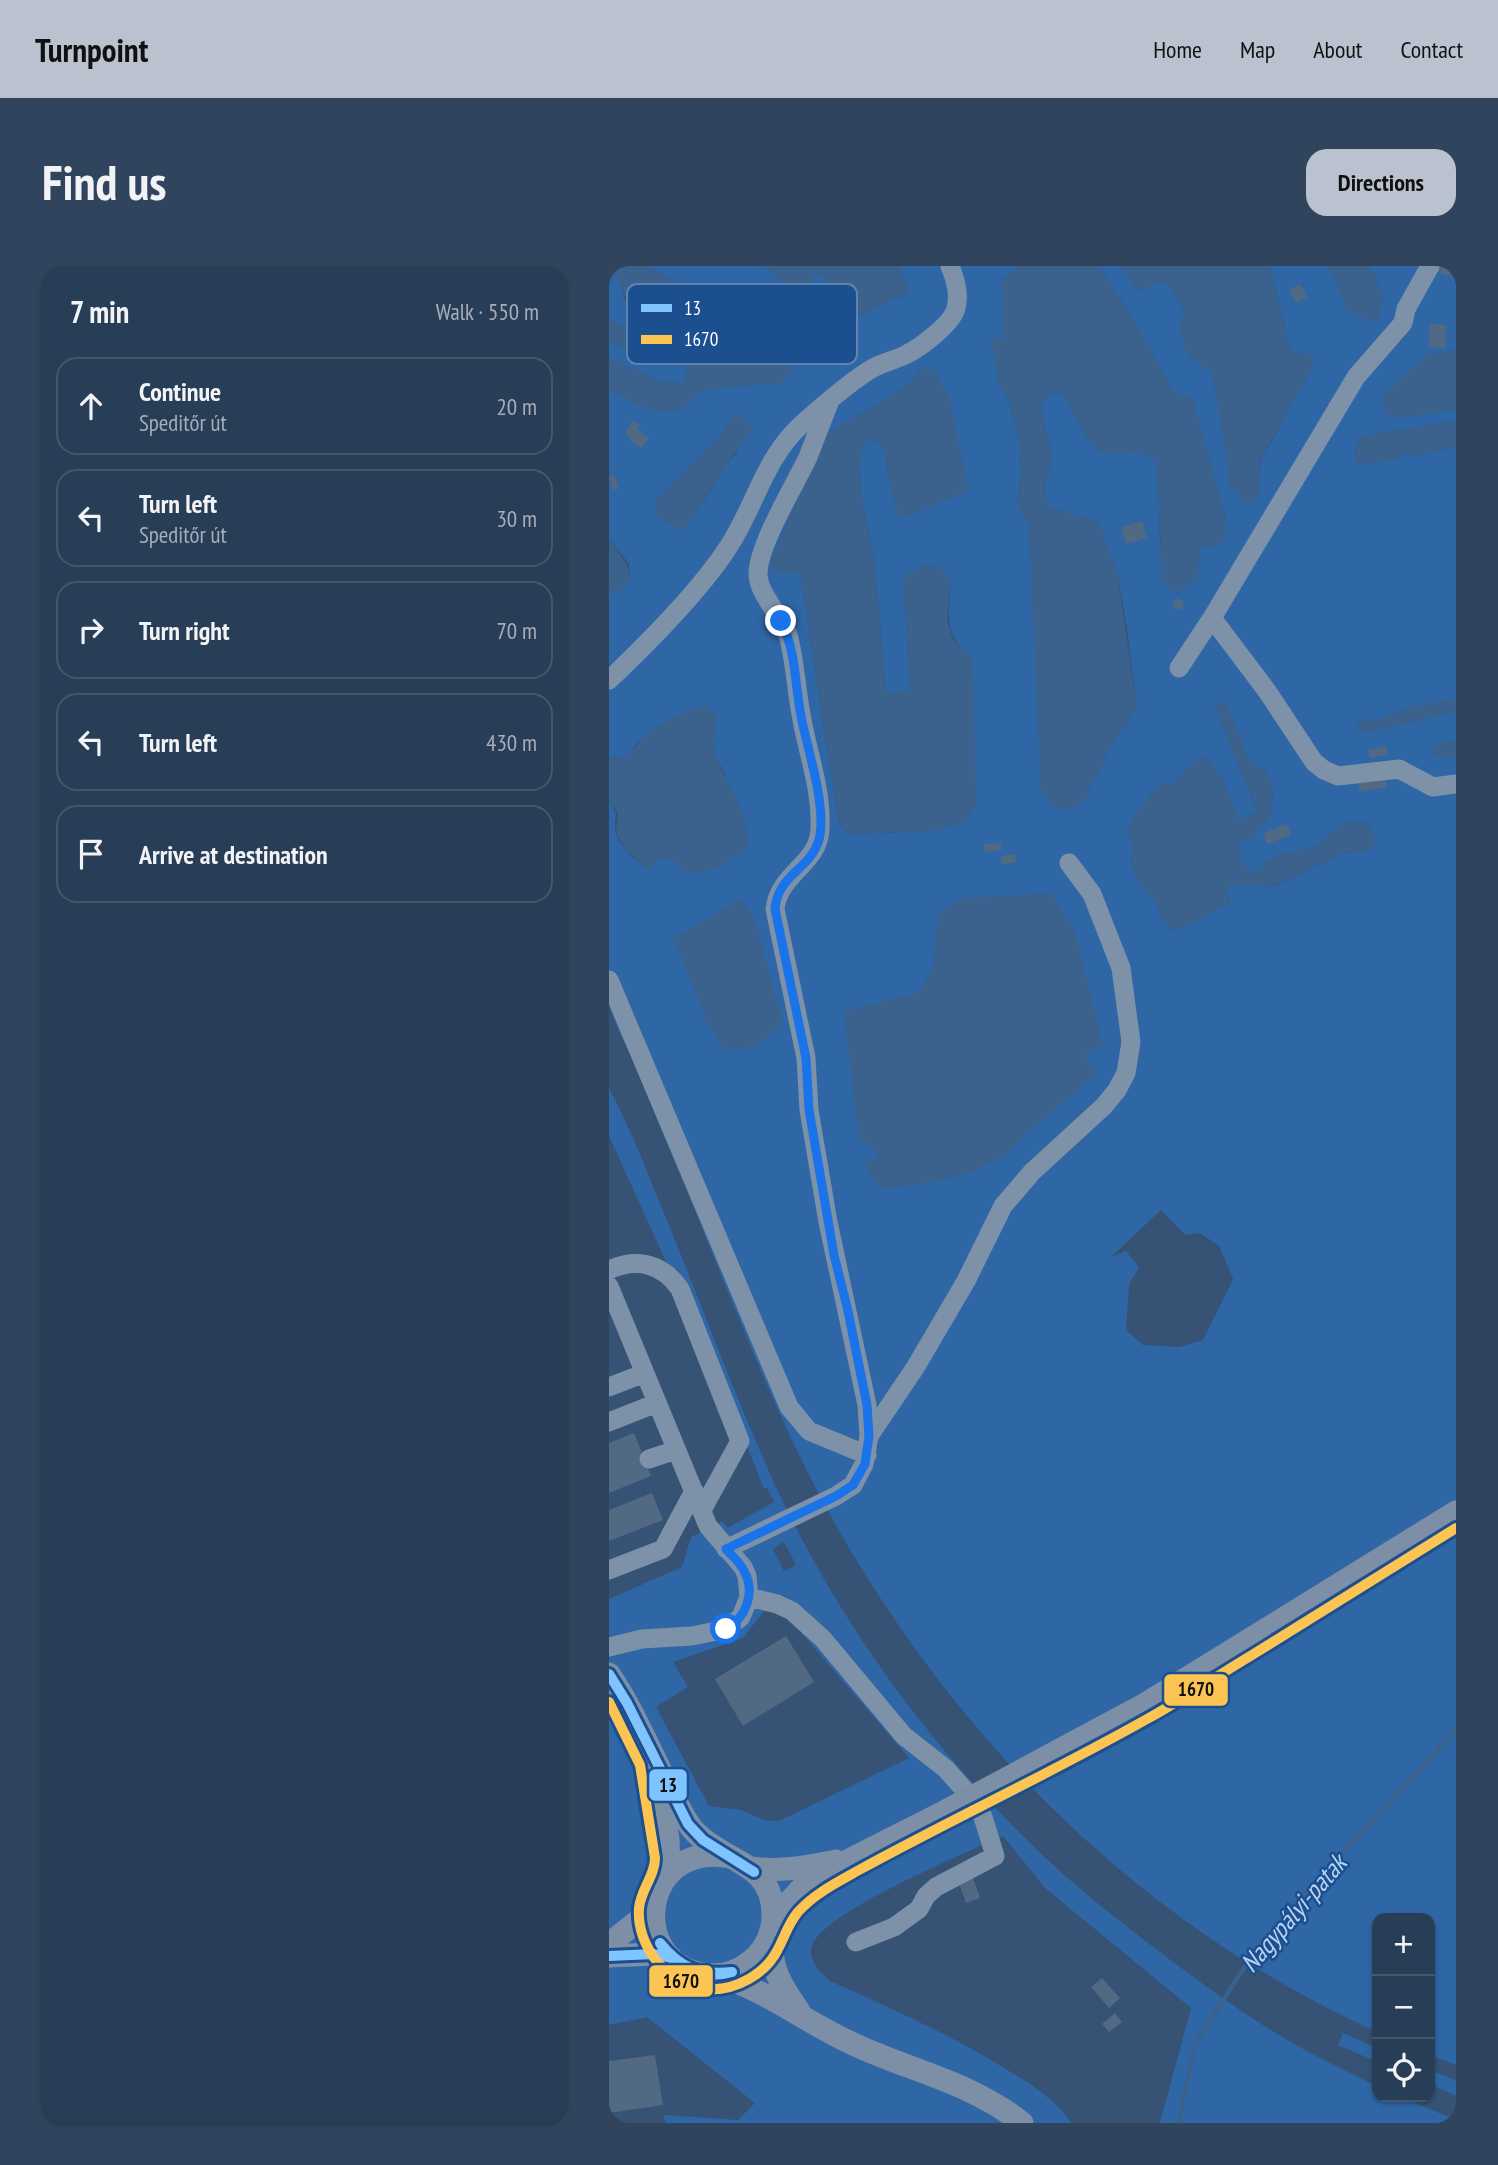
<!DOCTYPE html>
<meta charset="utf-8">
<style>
body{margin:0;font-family:"PT Sans Narrow",sans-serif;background:#30455d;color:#f1f3f6}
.controls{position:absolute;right:21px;bottom:21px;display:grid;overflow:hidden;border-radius:14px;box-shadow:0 2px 5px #0004}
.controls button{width:63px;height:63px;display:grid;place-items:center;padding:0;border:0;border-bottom:2px solid #44576d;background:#283e57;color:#f1f3f6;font:35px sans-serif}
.stop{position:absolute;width:21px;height:21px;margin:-16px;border:5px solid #1a73e8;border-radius:50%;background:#fff}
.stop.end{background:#1a73e8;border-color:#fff;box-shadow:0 2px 7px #0008}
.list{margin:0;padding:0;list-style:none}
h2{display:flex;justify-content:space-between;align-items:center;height:91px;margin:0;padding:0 28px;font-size:30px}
h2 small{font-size:23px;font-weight:400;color:#a5aeba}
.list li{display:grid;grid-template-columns:46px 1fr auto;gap:21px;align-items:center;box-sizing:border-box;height:98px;margin:0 14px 14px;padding:0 14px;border:2px solid #44576d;border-radius:21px}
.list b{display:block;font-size:26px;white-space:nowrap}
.list p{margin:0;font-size:23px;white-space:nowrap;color:#a5aeba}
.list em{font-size:23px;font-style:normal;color:#a5aeba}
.icon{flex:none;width:38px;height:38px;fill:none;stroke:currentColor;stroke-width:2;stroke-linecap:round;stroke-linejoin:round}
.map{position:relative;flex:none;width:847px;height:1857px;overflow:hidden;border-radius:21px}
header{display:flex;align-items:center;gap:42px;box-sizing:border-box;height:98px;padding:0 35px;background:#b9c2ce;color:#111}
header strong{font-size:33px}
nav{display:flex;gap:38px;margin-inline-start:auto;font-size:24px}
.intro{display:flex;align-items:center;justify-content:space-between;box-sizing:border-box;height:168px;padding:0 42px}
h1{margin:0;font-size:49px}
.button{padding:18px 32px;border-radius:21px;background:#b9c2ce;color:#111;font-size:24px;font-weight:700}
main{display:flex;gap:42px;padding:0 42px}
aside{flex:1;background:#283e57;border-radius:21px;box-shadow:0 2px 5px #0004}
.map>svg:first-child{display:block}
</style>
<header>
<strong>Turnpoint</strong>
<nav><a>Home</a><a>Map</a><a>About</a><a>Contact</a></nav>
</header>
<div class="intro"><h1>Find us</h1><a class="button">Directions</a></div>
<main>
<aside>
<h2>7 min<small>Walk · 550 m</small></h2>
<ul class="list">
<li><svg class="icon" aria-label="ahead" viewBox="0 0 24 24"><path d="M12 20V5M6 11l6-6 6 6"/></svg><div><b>Continue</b><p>Speditőr út</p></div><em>20 m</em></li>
<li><svg class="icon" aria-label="left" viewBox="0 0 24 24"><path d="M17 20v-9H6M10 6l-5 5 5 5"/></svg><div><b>Turn left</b><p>Speditőr út</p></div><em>30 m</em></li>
<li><svg class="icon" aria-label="right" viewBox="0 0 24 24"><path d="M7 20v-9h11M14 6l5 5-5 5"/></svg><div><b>Turn right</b></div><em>70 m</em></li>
<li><svg class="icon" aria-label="left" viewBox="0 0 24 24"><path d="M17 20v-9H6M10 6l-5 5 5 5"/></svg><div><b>Turn left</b></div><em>430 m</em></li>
<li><svg class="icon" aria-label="arrive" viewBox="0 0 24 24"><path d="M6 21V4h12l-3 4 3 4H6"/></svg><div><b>Arrive at destination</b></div></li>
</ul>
</aside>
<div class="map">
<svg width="847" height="1857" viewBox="0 0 847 1857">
<rect width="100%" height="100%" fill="#365274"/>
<path fill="#2f66a5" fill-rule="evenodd" d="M0,0L8,9L16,34L60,60L111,74L119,82L110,93L77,86L0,54Z
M36,0H154L171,13L182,35C175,51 159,54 143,52Z
M289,0H412L393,13V74L382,72L390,115L400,135L411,179L412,210L408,236L420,260L500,484L528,441L517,356L508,305L438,240L435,221L443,193L431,139L443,126L456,129C463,143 475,173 487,182C507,197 527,176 549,196L551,279L568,328L589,311L590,282L608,278L617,273V253L582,130L577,131L565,127L514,36L489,0H512L528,24L556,14L578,50L569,61L580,90L603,106L611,148L649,230L651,196L702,103L704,87L694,89L681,83L661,0H719L740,45L775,34L761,0H847V85L820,88L821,148L847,142V155L751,171L745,188L749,198L788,193L797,188L812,189L847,180V1799L821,1789V1652H768V1766C540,1663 356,1484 232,1268C173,1166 131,1055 87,947C66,897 46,847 25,798C18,780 2,753 0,734C0,714 0,693 0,672C0,626 0,580 0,534C13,554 3,550 7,566C10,581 30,595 40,605L52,591L66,594L116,509L104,485V464L29,476L18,491L0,492V325L4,327L17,319L21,311L20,298L0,273V124C28,138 70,163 87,125L146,118H170L181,86L172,67L184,50L198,41L202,7L213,8L226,26L234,46L253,49L282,34L300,28V21ZM310,104L278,208L277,189L267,174L255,175L251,197L252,231L265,290L277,427L301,425L295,319L342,317C339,352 335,370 364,394L324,565L240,568L230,557L191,307L216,169L299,119ZM126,148L128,187L120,194L94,236L47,235L110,172ZM616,436L641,496L658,506L665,527L660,552L643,571L628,576C629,592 632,603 647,607L660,593L705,581L735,558L750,555L762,560L758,585L733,587L663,621L639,618L616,620L621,637L578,659L563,664L551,649L547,635L530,618L521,595L525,584L519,566L522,556L566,517L579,501L613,512L631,557L648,544L606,441ZM552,944L576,969L591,967L610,980L624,1013L594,1074L570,1081L534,1079L517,1064L520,1019L530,1001L517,985L501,992Z
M0,76L74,100L80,107L73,118L56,117L3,94L0,91Z
M0,822C21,862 38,905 55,947C92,1037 126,1130 166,1219C232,1361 327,1489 441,1596C474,1627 511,1655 547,1683C587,1713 627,1743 670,1769C701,1788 735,1804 768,1820V1831H792L847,1854V1857H551L582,1742L436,1622L394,1570C360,1586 207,1648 202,1683C201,1697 212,1707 221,1715C281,1742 341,1768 397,1803C422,1818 445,1833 463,1857H56L55,1849L129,1854L146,1837L38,1751L0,1759V1333L73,1301L82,1271L114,1255L118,1262L165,1236L158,1222L155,1223L69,1004L59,1000L0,870ZM175,1276L187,1299L175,1305L164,1283ZM158,1341L182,1355L300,1492L170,1555H157L132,1544L100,1540L47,1441L79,1421L64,1396L134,1372Z
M734,1767L768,1782V1796L729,1779Z
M821,1804L847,1814V1830L821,1818Z"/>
<path fill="#3b618d" d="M1,0H36L143,52C159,54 175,51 182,35L171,13L154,0H289L300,21V28L282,34L253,49L234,46L226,25L213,8L202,7L210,39C191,42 183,51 172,67L181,86L184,104L170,118H146L87,125C85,129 83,136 79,139C58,157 20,135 0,124V91L3,94L56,117L73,118L80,107L74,100L0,76V54L77,86L110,93L119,82C100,63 55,63 29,45C12,34 13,15 1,0Z
M412,0H489L514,36L565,127L577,131L582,129L617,253V273L609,278L590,282L589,311L569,328L553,316L548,196C527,176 507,197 487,182C475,173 463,143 456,129L443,126L431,139L443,193L435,221L438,240L489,255L508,305L528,441L500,484L473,538L450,544L432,526L420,260L408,236L412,210L411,179L400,135L390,115L381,71L393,74V13Z
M512,0H661L681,83L694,89L705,86L702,103L651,195L649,230L639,239L622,222L603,106L580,90L568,61L578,50L556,14L528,24Z
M719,0H761L775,34L767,57L740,45Z
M847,85V142L821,148L779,152L772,130L820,88Z
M326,103L340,132L360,225L290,253L278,208L277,189L267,174L255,176L251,197L252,231L265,290L277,427L301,424L295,319L297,308L314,299L333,301L342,317L338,353L344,374L364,394L367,539L357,556L324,565L240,568L230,557L191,307H165L160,298L216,169L299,119L310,104Z
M126,148L138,154L144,165L120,194L76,264L68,263L48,250L47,235L110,172Z
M847,155V180L812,189L797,188L788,193L749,198L745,188L751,171Z
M0,273C10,290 40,315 4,327L0,325Z
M847,432V446L758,467L751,466L748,460L749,456L754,453L767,454L796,442Z
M617,436L641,496L658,506L665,527L660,552L643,571L628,576C629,592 632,603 647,607L660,593L705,581L735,558L750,555L762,560L767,580L758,585L733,587L662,621L639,618L617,620L621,637L578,659L562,664L551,649L547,635L530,618L521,595L525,584L519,566L522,556L550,517H566L579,501L597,490L613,512L631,556L648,544L606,441Z
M96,439L109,452C94,485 120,513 132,544C137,555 138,569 140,581L111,600L89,608L72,604L66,594L52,591L40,605L16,582L7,566L9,547L0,534V492L18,491C43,459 59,453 96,439Z
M847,474V491L832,492L823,487L822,484L829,478Z
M442,627L467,669L494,782L477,785L480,800L489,801L485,810L421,864L394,891L361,907L326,916L273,923L254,899L268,892L264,881L250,873L235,746L311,726L324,700L329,648L354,632Z
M132,633L145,652L174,758L147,780L116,785L98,756L64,672Z"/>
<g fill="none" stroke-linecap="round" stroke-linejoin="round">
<path stroke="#3b618d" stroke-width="4.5" d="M569,1857L587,1776L652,1676L847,1464"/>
</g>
<path fill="#526984" d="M830,0H844L840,10L828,6Z
M691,18L698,31L687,37L680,24Z
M821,58L837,59L836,82L820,81Z
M24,154L31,159L28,163L40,172L32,182L20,174L22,172L16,167Z
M5,208L10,221L4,225L0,211Z
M533,255L538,272L517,278L512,261Z
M568,333L574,335L575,341L570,344L565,342L564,336Z
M777,480L779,488L761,492L759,484Z
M775,510L778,521L751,526L749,515Z
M678,558L682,569L658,578L654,567Z
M392,577V584L375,586V578Z
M406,588L407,597L393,598L392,590Z
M25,1167L42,1210L0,1227V1177Z
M43,1227L54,1254L0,1275V1244Z
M177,1370L205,1416L134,1460L106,1413Z
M363,1609L371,1632L357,1637L349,1614Z
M493,1712L511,1732L500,1742L482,1721Z
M506,1747L513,1756L500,1766L493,1758Z
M46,1789L54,1839L0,1847V1795Z"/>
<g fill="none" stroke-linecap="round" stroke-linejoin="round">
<path stroke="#7d92a8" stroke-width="19" d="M603,352L658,425L705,496L715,504L729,510L790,503L824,521L847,518
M570,402L603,352L747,111L794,57L797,43L821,0
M0,414C39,377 91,325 120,280C146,240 156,191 193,158C211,142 243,114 264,102C275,96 287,94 298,88C312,81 344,57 347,42C351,28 346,12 341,0
M0,714L180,1141L200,1165L258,1189
M0,1004C28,991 54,998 71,1023L131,1175L93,1244
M0,1020L99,1260L134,1301L138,1310L140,1331L132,1351L117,1363L83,1370L33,1373L0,1381
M0,1121L36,1107
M0,1156L48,1137
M260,1170L306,1102L357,1015L394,940L423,906L495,840L508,824L517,807L522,776L512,702L483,628L460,597
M40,1193L67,1184
M117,1283L227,1230L244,1219L255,1198L260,1170L258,1139L219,956L200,844L197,792L166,643C170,607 210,598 211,563C213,523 198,486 192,448C187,422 186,394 179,369C173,350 149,328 149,308C149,279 186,219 199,191C206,173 213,155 220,137
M0,1304L54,1283L85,1225
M140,1331L168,1338L183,1345L214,1373L295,1470L337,1503L367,1537L374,1551L386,1590L327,1621L317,1630L310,1643L285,1661L247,1676"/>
<path stroke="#7d8ea7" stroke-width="23" d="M0,1408C26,1446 43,1490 65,1531C71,1543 77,1557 87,1567C115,1596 163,1596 164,1647C165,1668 154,1689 135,1700C123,1708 108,1710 94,1708C17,1695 33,1573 122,1591
M449,1485L533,1440L847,1246
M49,1515L59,1573L60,1608
M142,1602C172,1606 198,1601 227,1595
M164,1657L178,1638L194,1621L244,1592L337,1545
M161,1667C163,1704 169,1715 190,1745
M0,1678L44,1643
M0,1690L45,1688L62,1692
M109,1709C156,1724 194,1754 238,1775C297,1804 361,1815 413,1857"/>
<path stroke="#7d8ea7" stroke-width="23" d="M337,1545L449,1485"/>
<g stroke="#1b4f8f" stroke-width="16">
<path id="bus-1" d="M0,1408L18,1437L79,1558L94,1574L145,1606
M51,1677C72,1703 90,1709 123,1706
M51,1677C64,1703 96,1714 123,1706
M0,1690L45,1688L62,1692"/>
</g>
<g stroke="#1b4f8f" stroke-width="16">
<path id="bus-2" d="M0,1436L31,1499L46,1592C46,1610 32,1623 30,1642C27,1680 59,1721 99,1723C126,1725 157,1708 169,1683C176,1670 179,1658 189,1646C206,1627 229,1616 250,1604C345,1552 444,1506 538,1453C574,1433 608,1410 643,1389C711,1347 779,1305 847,1262"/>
</g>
<use href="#bus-1" stroke="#80c4ff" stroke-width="10"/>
<use href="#bus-2" stroke="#fcc553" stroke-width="10"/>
</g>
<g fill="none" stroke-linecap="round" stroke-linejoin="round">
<path stroke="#1a73e8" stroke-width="9" d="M117,1363C137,1352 147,1326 135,1305C131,1296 123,1290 117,1283L227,1230L244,1219L256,1198L260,1170L258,1139L239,1045L225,989L200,844L197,792L166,643C169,609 199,604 209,577C220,545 198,483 192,450C186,419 187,384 172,355"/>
</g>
<g text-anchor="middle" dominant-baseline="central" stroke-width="5" stroke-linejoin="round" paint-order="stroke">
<g font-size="26" font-style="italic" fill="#b5d3f5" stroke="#1b4f8f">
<text transform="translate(684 1647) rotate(-49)">Nagypályi-patak</text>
</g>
</g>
<rect x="18" y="18" width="230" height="80" rx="10" fill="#1b4f8f" stroke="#5f84b1" stroke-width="2"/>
<rect x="32" y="38" width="31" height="8" fill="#80c4ff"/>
<rect x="32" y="69" width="31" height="9" fill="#fcc553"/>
<g font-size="19" fill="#fff">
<text x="75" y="49">13</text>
<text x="75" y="80">1670</text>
</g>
<g stroke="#1b4f8f" stroke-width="2.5">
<rect x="554" y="1407" width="66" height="34" rx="7" fill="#fcc553"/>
<rect x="39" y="1502" width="40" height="34" rx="7" fill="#80c4ff"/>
<rect x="39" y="1698" width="66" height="34" rx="7" fill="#fcc553"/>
</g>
<g font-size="19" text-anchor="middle" font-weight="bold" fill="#111">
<text x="587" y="1430">1670</text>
<text x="59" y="1526">13</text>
<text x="72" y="1722">1670</text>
</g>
</svg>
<div class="controls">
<button>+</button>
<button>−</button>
<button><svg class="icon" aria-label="locate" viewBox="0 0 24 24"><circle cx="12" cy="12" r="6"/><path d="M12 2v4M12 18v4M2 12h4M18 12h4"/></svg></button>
</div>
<div class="stop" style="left:117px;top:1363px"></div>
<div class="stop end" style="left:172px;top:355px"></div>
</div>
</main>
